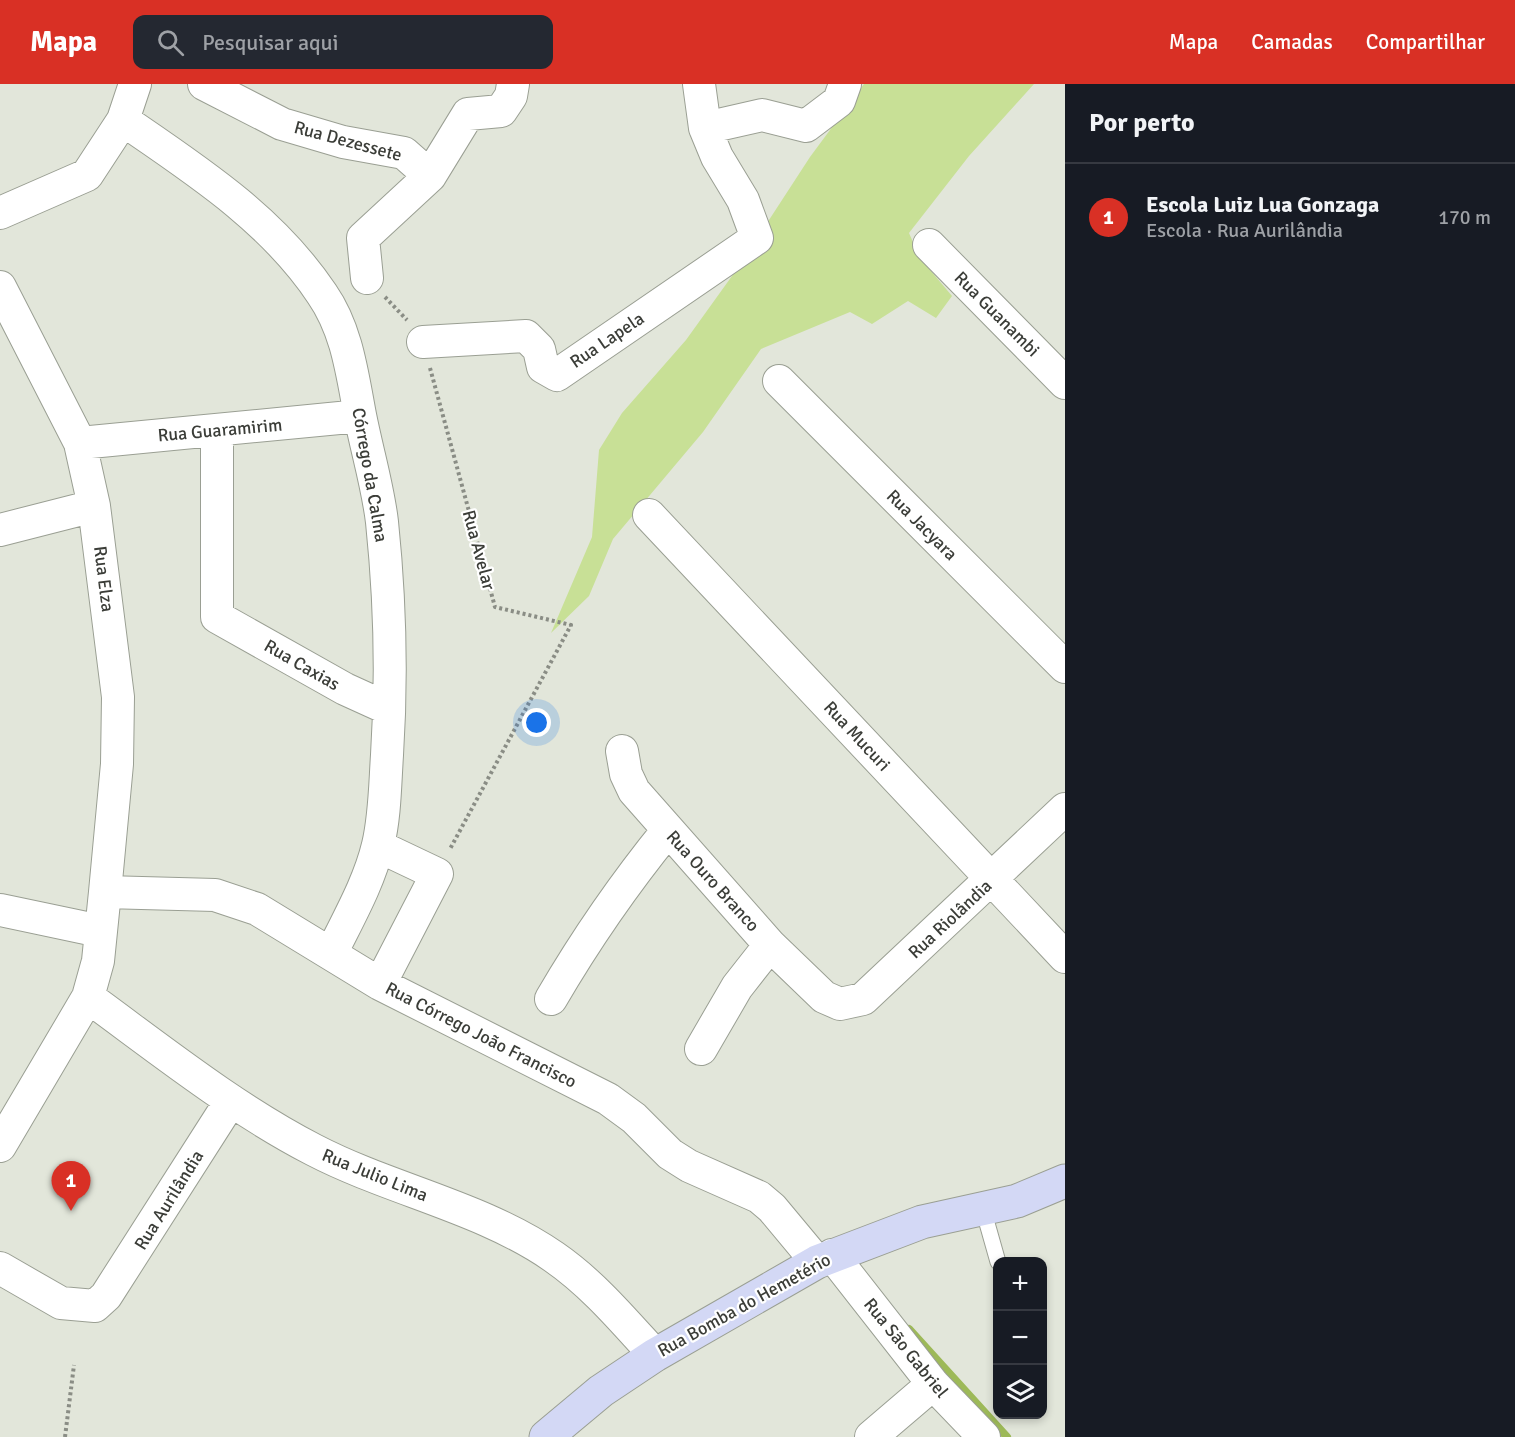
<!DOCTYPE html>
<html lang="pt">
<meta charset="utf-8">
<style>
body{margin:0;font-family:Signika,sans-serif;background:#242831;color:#f1f3f6}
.controls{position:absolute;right:18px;bottom:18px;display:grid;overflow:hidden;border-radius:12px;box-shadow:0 3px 9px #0003}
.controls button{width:54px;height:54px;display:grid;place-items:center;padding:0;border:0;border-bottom:2px solid #363941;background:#171b24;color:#f1f3f6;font:30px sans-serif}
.you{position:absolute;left:537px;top:639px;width:21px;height:21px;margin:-15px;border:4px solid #fff;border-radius:50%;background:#1a73e8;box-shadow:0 0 0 9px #1a73e833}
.badge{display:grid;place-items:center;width:39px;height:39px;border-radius:50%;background:#d93025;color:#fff;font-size:20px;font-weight:700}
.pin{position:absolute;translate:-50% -50px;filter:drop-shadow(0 2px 3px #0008)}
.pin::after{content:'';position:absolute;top:32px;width:21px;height:18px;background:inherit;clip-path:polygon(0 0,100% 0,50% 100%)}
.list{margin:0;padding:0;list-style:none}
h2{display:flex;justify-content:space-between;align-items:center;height:78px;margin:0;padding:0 24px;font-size:26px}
h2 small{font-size:20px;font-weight:400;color:#9ea1a6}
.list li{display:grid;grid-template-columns:39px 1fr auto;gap:18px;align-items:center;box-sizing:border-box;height:108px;padding:0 24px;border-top:2px solid #363941}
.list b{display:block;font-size:22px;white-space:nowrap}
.list p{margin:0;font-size:20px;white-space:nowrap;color:#9ea1a6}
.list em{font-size:20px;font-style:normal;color:#9ea1a6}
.icon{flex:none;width:33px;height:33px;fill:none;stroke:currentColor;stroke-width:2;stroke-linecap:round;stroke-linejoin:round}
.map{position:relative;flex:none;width:1065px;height:1353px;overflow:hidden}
header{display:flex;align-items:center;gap:36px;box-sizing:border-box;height:84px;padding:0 30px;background:#d93025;color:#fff}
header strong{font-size:28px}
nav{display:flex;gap:33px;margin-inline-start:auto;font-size:21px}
.search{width:420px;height:54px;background:#242831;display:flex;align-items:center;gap:15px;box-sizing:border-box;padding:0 21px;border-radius:12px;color:#9ea1a6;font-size:22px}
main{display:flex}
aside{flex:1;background:#171b24}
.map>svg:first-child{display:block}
</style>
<header>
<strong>Mapa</strong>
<div class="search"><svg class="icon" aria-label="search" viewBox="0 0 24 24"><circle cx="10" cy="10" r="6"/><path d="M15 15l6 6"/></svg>Pesquisar aqui</div>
<nav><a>Mapa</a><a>Camadas</a><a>Compartilhar</a></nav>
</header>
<main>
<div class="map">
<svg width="1065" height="1353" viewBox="0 0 1065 1353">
<rect width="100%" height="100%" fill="#e2e6da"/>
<path fill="#c8e096" d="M864,0H1034L969,72L909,149L920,174L952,212L936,234L908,217L872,240L850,228L761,265L703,348L613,455L589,512L551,549L592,453L599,366L622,329L686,256L737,185L810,73Z"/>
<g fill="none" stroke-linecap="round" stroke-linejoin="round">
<path stroke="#9db958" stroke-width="8" d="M909,1245L1007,1353"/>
<g stroke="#9a9f93" stroke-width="17">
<path id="service" d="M983,1125L998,1178"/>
</g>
<g stroke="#9a9f93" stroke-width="34">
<path id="minor" d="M204,0L282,40L343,58L404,69L430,92
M123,36C196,86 272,135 322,210C347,246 352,289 360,331C367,367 378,403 382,438C390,515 392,594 387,671C385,701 385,732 378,761C369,799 348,835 331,870
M705,44L762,31L806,42L839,17L845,0
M0,129L87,91L123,36L135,0
M929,161L1065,299
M367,194L363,154L430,92L468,30L501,27L511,12L513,0
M0,203L80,359L94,422L118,613L117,680L105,808L98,877L88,913L0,1062
M423,258L526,252L539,265L543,283L557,291L757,154L743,116L717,73L705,44L699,0
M779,297L1065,583
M217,346V533L345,605L389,625
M80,359L360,332
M649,431L1065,873
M0,446L94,422
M622,667L626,690L634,707L770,861L824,913L840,920L863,915L1065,725
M378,762L437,790L380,900
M105,808L215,811L257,825L380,900L608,1015L634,1034L670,1070L689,1082L759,1113L772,1124L817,1178
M0,826L100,847
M88,913C162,967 233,1024 314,1066C391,1106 482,1123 554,1173C593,1200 623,1236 655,1271
M551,915C586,855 624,800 668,746
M701,965L737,903L770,861
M832,1171L933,1300L984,1353
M0,1184L61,1219L95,1222L106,1212L230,1018
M871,1353L933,1300"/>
</g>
<g stroke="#9a9f93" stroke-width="35">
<path id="secondary" d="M546,1353L601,1307L655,1271L817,1178L922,1138L1017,1117L1065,1097"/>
</g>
<path stroke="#8a8d85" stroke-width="4" stroke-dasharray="3 3" stroke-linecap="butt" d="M385,213L407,236
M430,284L495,523L571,541L450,765
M65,1353L74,1281"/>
<use href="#service" stroke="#fff" stroke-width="15"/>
<use href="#minor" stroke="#fff" stroke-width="32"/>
<use href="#secondary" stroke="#d3d8f5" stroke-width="33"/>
</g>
<g text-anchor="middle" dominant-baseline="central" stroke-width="4.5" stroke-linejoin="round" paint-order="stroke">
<g font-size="18" fill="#3b3d38" stroke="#fff">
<text transform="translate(348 57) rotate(15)">Rua Dezessete</text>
<text transform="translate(997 230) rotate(45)">Rua Guanambi</text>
<text transform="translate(607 256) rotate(-34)">Rua Lapela</text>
<text transform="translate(220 346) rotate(-5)">Rua Guaramirim</text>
<text transform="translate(370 391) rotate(80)">Córrego da Calma</text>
<text transform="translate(922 441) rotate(45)">Rua Jacyara</text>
<text transform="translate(479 466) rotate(75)">Rua Avelar</text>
<text transform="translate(104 495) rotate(83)">Rua Elza</text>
<text transform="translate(302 581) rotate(30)">Rua Caxias</text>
<text transform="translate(857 652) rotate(47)">Rua Mucuri</text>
<text transform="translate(713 797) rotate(48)">Rua Ouro Branco</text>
<text transform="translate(950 835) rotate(-43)">Rua Riolândia</text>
<text transform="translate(481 951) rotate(27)">Rua Córrego João Francisco</text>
<text transform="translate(375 1091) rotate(22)">Rua Julio Lima</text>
<text transform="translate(169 1116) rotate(-58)">Rua Aurilândia</text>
<text transform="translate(744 1221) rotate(-29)">Rua Bomba do Hemetério</text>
<text transform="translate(906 1264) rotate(51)">Rua São Gabriel</text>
</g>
</g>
</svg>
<div class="controls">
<button>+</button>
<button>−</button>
<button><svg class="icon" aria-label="layers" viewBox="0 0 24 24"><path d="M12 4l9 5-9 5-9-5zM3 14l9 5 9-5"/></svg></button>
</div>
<div class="you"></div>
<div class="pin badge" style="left:71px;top:1127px">1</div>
</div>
<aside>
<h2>Por perto<small></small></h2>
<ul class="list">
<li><span class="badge">1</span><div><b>Escola Luiz Lua Gonzaga</b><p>Escola · Rua Aurilândia</p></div><em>170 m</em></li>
</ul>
</aside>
</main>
